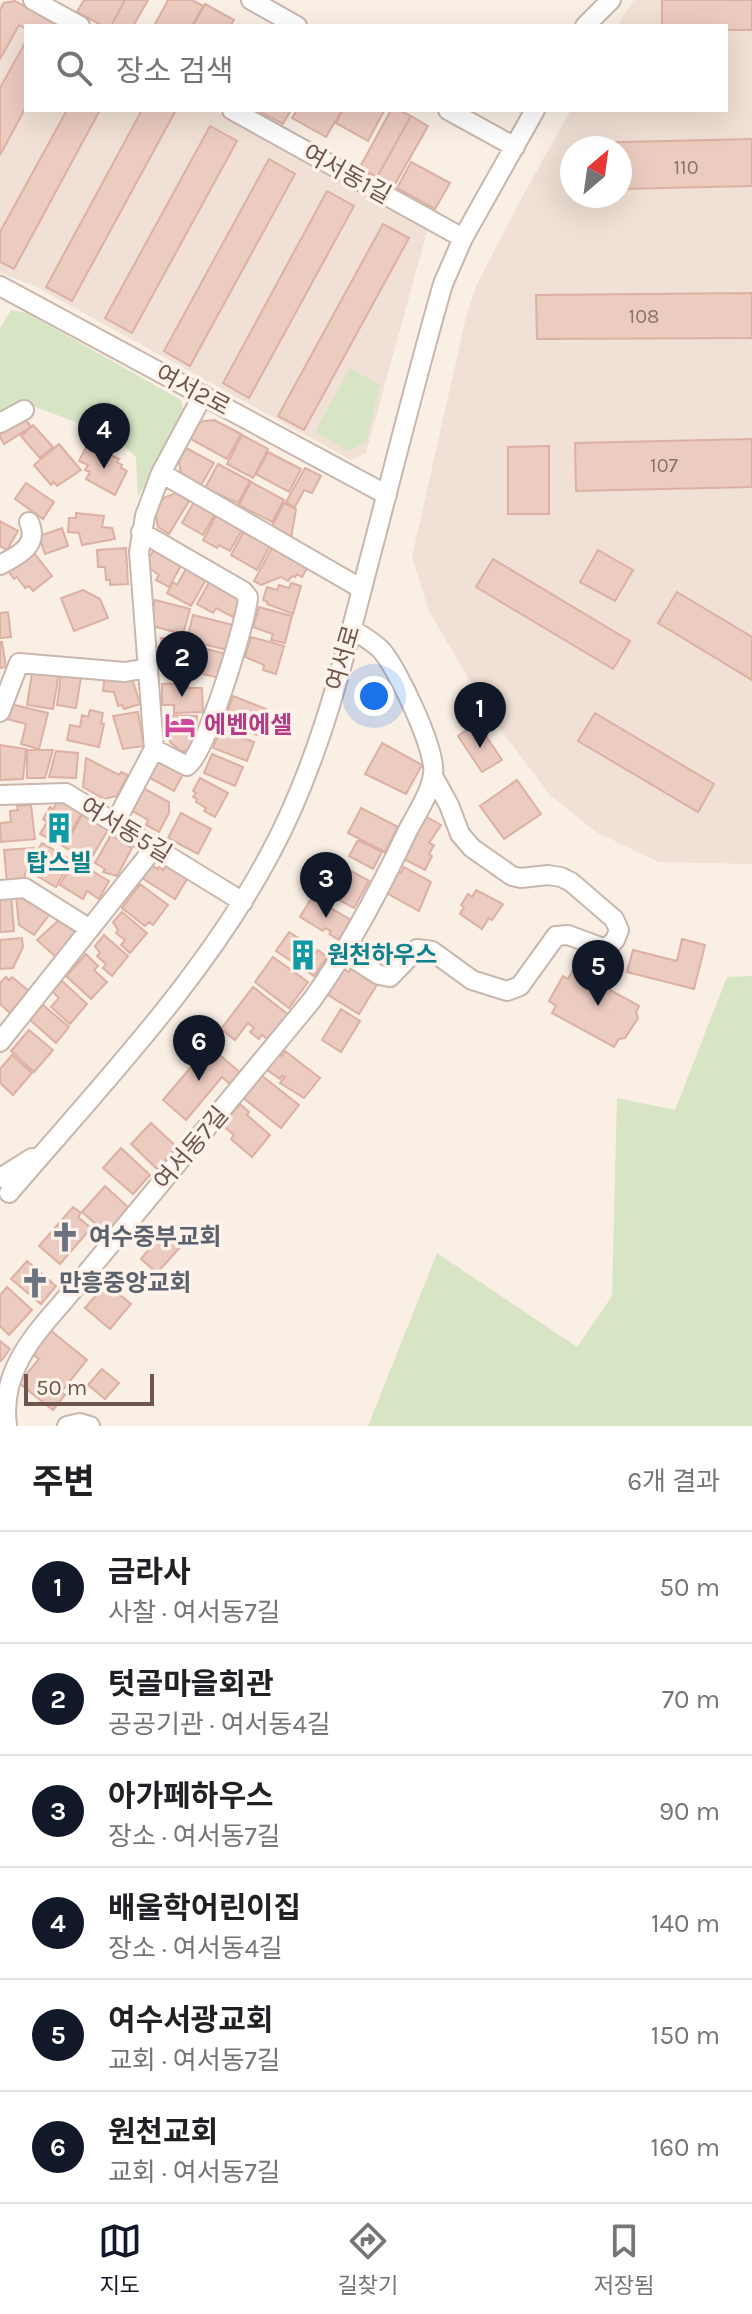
<!DOCTYPE html>
<html lang="ko">
<meta charset="utf-8">
<style>
body{margin:0;font-family:Karla,"Noto Sans KR",sans-serif;background:#f6f6f6;color:#202124}
.compass{position:absolute;left:560px;top:136px;width:72px;height:72px;border-radius:50%;background:#fff;box-shadow:0 8px 32px #0002;rotate:29deg}
.scale{position:absolute;left:24px;bottom:20px;width:130px;box-sizing:border-box;padding-left:8px;border:4px solid #6f554d;border-top:0;font-size:22px;line-height:28px;white-space:nowrap;color:#6f554d;-webkit-text-stroke:6px #fdf3eb;paint-order:stroke}
.you{position:absolute;left:374px;top:696px;width:28px;height:28px;margin:-20px;border:6px solid #fff;border-radius:50%;background:#1a73e8;box-shadow:0 0 0 12px #1a73e833}
.badge{display:grid;place-items:center;width:52px;height:52px;border-radius:50%;background:#111827;color:#fff;font-size:26px;font-weight:700}
.pin{position:absolute;translate:-50% -66px;filter:drop-shadow(0 2px 4px #0008)}
.pin::after{content:'';position:absolute;top:42px;width:28px;height:24px;background:inherit;clip-path:polygon(0 0,100% 0,50% 100%)}
.list{margin:0;padding:0;list-style:none}
h2{display:flex;justify-content:space-between;align-items:center;height:104px;margin:0;padding:0 32px;font-size:34px}
h2 small{font-size:26px;font-weight:400;color:#757577}
.list li{display:grid;grid-template-columns:52px 1fr auto;gap:24px;align-items:center;box-sizing:border-box;height:112px;padding:0 32px;border-top:2px solid #e0e0e0}
.list b{display:block;font-size:30px;white-space:nowrap}
.list p{margin:0;font-size:26px;white-space:nowrap;color:#757577}
.list em{font-size:26px;font-style:normal;color:#757577}
.icon{flex:none;width:44px;height:44px;fill:none;stroke:currentColor;stroke-width:2;stroke-linecap:round;stroke-linejoin:round}
.map{position:relative;flex:none;width:752px;height:1426px;overflow:hidden}
.search{position:absolute;background:#fff;box-shadow:0 8px 32px #0002;left:24px;right:24px;top:24px;height:88px;display:flex;align-items:center;gap:20px;box-sizing:border-box;padding:0 28px;border-radius:0px;color:#757577;font-size:30px}
.sheet{height:776px;background:#fff}
nav{display:flex;justify-content:space-around;align-items:center;box-sizing:border-box;height:112px;border-top:2px solid #e0e0e0;background:#fff;font-size:22px;color:#757577}
nav a{display:grid;justify-items:center;gap:4px}
nav .on{color:#111827}
.map>svg:first-child{display:block}
</style>
<div class="map">
<svg width="752" height="1426" viewBox="0 0 752 1426">
<rect width="100%" height="100%" fill="#f9efe5"/>
<path fill="#f0e0d5" fill-rule="evenodd" d="M15,0L62,26H26V110H214L428,228L366,453L351,460L33,285L0,273V4L2,1Z
M634,0H752V864L658,862L596,832L550,795L489,714L429,611L412,557L466,317L477,284L521,199L571,110H726V26H617ZM572,148H620V196H572Z"/>
<path fill="#d7e5c5" d="M11,310L27,313L181,400L184,414L138,497L136,457L113,436L30,405L0,413V328Z
M350,368L380,385L366,442L349,451L315,432Z
M752,976V1426H368L437,1253L577,1347L612,1296L617,1098L675,1110L727,977Z"/>
<path fill="#eccbc0" stroke="#dcb0a2" stroke-width="2" d="M84,0H125L111,26H103L77,12Z
M125,0H148L133,26H111Z
M168,0H192L203,6L192,26H154Z
M662,0H752V30H726V26H662Z
M15,1L60,26H26V29L19,25L0,59V10L4,3Z
M205,4L234,20L230,26H193Z
M25,43L26,107L0,155V88Z
M67,110H100L14,269L0,262V232Z
M142,110H176L72,301L46,287Z
M257,110H291L283,124Z
M297,110H342L326,137L292,118Z
M343,110H382L384,111L368,141L336,123Z
M391,110H399L411,116L377,177L360,167Z
M411,116L428,126L394,186L377,177Z
M210,126L237,141L132,333L105,318Z
M752,139V186L620,189V148H583L582,143Z
M269,159L295,174L190,366L164,351Z
M411,162L450,183L435,209L397,188Z
M327,191L354,206L249,398L223,383Z
M383,224L409,238L304,430L278,416Z
M752,293V338L537,339L536,295Z
M22,414L31,427L4,444L0,437V428Z
M214,420L241,434L227,459L189,438L197,422Z
M33,425L53,447L40,458L21,436Z
M242,435L268,449L253,478L227,464Z
M752,439V487L576,491L575,443Z
M88,443L119,459L117,462L122,465L121,468L127,471L115,495L86,479L90,472L85,470L88,465L79,461Z
M59,444L81,470L57,486L54,482L51,485L34,465Z
M549,446V514H508V447Z
M186,448L214,463L201,485L181,474L179,461Z
M268,452L301,469L289,492L256,474Z
M218,464L250,481L238,503L205,488Z
M305,468L321,476L312,493L304,490L295,507L286,502Z
M251,482L284,500L272,522L239,505Z
M26,483L54,502L43,519L15,499Z
M176,493L189,501L169,534L158,527L155,513L163,498Z
M194,502L215,514L203,535L182,523Z
M284,503L296,509L291,539L271,528Z
M76,513L104,516L102,527L112,528L115,539L82,545L79,533L68,532L69,518H76Z
M217,514L243,528L230,551L219,545L217,548L203,540Z
M0,521L18,531L7,550L0,546Z
M62,528L68,546L45,554L39,536Z
M244,531L270,546L257,570L231,555Z
M156,546L183,562L169,587L156,580L159,575L145,565Z
M126,548L128,584L110,585V580H106L105,567H98L97,550Z
M272,548L307,568L302,577L297,574L295,577L292,576L288,581L281,577L261,585L254,581Z
M31,549L52,576L33,591L29,586L25,588L17,577L14,579L6,568Z
M598,550L633,570L615,601L580,582Z
M493,559L630,641L613,669L476,587Z
M187,567L207,578L191,606L167,593L173,582L177,585Z
M211,579L236,592L241,603L233,617L216,608L213,613L197,604Z
M291,583L301,586L293,614L267,604L268,602L263,600L267,587L277,590L279,585L289,588Z
M83,590L100,599L108,618L74,631L61,598Z
M677,592L752,637V680L658,623Z
M155,600L190,609L183,634L152,626L154,617L151,616Z
M259,607L292,616L285,643L271,640L273,634L253,627Z
M8,612L11,637L0,638V613Z
M193,615L233,625L227,650L187,640Z
M251,637L284,646L276,674L263,670L264,665L245,657Z
M161,638L187,641L190,676L170,677V671H166L165,656H163Z
M0,642H2L6,667L0,668Z
M195,646L226,654L220,678L194,672L191,661Z
M33,667L59,672L53,709L27,705Z
M105,673L131,675L140,704L124,709L122,705L118,706L114,692L103,691Z
M61,675L81,677L76,708L57,705Z
M188,683V688H202L203,712L174,713V705H162V684Z
M233,696L266,709L257,735L243,729L244,726L226,716Z
M11,704L48,713L39,749L21,744L26,724L7,719Z
M90,710L103,713L101,723L104,724L99,747L67,740L70,725L80,727L82,715L88,717Z
M138,712L144,746L123,749L113,716Z
M595,713L714,784L698,812L578,741Z
M164,715L197,716L194,747L182,752L170,742V735L164,734Z
M477,723L502,760L482,772L458,736Z
M226,731L254,742L247,761L213,748L219,733L224,735Z
M382,743L422,765L406,794L365,774Z
M0,745L26,749L23,779L0,780Z
M27,750H53L45,778H27Z
M56,751L78,753L76,778L49,777Z
M212,754L243,767L235,786L204,773Z
M86,758L119,775L121,772L128,775L117,796L104,799L83,787Z
M157,760L183,774L174,791L148,777Z
M200,778L228,793L215,817L204,811L206,808L196,802L197,799L193,797L196,793L193,791Z
M517,780L541,814L504,839L480,806Z
M141,787L169,802V813L159,832L146,825L148,820L129,809Z
M60,798L83,811L63,846L40,834L47,822L43,819L50,807L53,809Z
M31,805L35,839L1,842L0,823L11,822L10,811L18,810L17,806Z
M361,808L398,827L385,852L348,833Z
M84,812L92,817L89,820L109,828L89,862L64,847Z
M181,813L211,829L198,854L168,838Z
M423,815L441,825L429,843L434,845L429,854L432,856L425,870L404,859L420,828L417,826Z
M111,835L132,848L117,876L103,872L105,869L95,863Z
M358,840L382,852L373,869L349,856Z
M42,843L71,860L56,887L32,873L42,857L36,853Z
M34,848L35,863L28,864L23,883L7,884L4,850Z
M74,860L109,881L99,899L87,891L83,899L60,885Z
M335,862L369,881L354,908L326,893L334,880L327,876Z
M150,865L158,869L159,867L163,870L166,866L187,879L175,899L142,878Z
M404,867L431,882L419,911L385,892L396,871L401,873Z
M140,884L168,905L153,925L149,922L145,926L122,908Z
M476,890L503,904L492,920L489,918L482,929L460,914L464,907L461,905L468,894L472,897Z
M0,894H11L14,931L0,932Z
M26,896L52,911L34,935L19,925L16,897Z
M312,897L351,920L339,940L329,934L331,931L325,928L323,931L300,917Z
M122,912L147,933L130,953L121,945L125,940L116,933L118,930L113,922Z
M60,919L77,934L57,958L37,940Z
M289,932L312,947L310,949L316,953L318,950L327,957L314,976L276,951Z
M104,935L128,956L112,976L103,968L106,964L97,956L100,953L95,946Z
M22,938L23,947L13,968L0,969V940Z
M682,939L705,945L694,989L627,972L633,950L677,961Z
M86,954L98,966L94,970L107,982L91,999L66,976Z
M273,957L308,982L289,1008L255,982Z
M576,965L590,973L587,977L639,1006L636,1012L638,1018L625,1038L619,1039L614,1047L552,1013L556,1006L549,1001L563,976L568,979Z
M352,967L378,983L359,1014L328,995L344,969L349,972Z
M6,977L9,980L12,977L29,991L10,1013L0,1004V983Z
M61,980L87,1004L70,1024L51,1007L59,998L52,991Z
M253,987L290,1016L270,1041L262,1035L259,1039L250,1032L254,1028L248,1023L235,1040L221,1029Z
M43,1005L69,1027L56,1043L30,1020Z
M341,1009L360,1021L341,1052L322,1040Z
M29,1030L53,1050L34,1072L11,1051Z
M209,1046L241,1073L231,1085L222,1077L186,1120L163,1100Z
M285,1051L320,1078L304,1098L280,1083L285,1077L282,1076L280,1079L266,1069L278,1053L282,1056Z
M12,1055L32,1073L13,1095L0,1083V1069Z
M261,1075L299,1105L281,1128L242,1097Z
M240,1104L249,1112L247,1115L270,1135L252,1157L231,1139L234,1135L222,1125Z
M151,1123L177,1147L157,1169L131,1144Z
M121,1148L150,1175L133,1194L103,1168Z
M105,1186L129,1208L106,1233L82,1212Z
M73,1207L81,1213L78,1217L91,1228L60,1264L39,1246Z
M163,1226L183,1244L157,1273L141,1259L149,1249L145,1246Z
M27,1261L56,1286L41,1304L11,1279Z
M106,1284L131,1304L110,1329L85,1308Z
M7,1287L32,1310L9,1335L0,1326V1295Z
M50,1330L87,1360L61,1392L65,1395L53,1410L19,1383L39,1359L31,1353Z
M0,1341L10,1349L1,1361L0,1360Z
M102,1369L119,1383L105,1399L88,1385Z"/>
<g fill="none" stroke-linecap="round" stroke-linejoin="round">
<g stroke="#c9b6ad" stroke-width="22">
<path id="minor" d="M33,0L80,26
M251,0L297,26
M585,26L611,0
M232,110L463,238
M448,110L515,147
M0,286L387,495
M0,423L24,410
M161,473L362,589
M141,532L243,591L248,597C247,620 204,759 187,766L154,749
M0,565C17,556 40,546 29,522
M0,712L19,663L125,672L148,668
M0,795L66,793L243,902
M115,823L154,749L139,552L145,516L161,473L203,395
M0,890L25,888L90,929
M345,953L379,975L390,977L417,949L432,951L472,980L507,991L520,986L556,936L568,935L606,949L615,940L619,930L614,919L571,882L561,877L548,875L521,878L512,876L472,848L460,834L449,805L433,776
M0,1042L154,848
M0,1178L32,1158
M9,1193C101,1085 205,977 271,852C317,766 341,671 365,577C391,479 415,381 443,284L463,238L535,110
M7,1426C0,1374 31,1338 62,1303L312,1000C350,947 380,889 408,830C417,813 431,792 433,774C437,751 397,668 382,651C374,642 362,636 352,629
M67,1426L80,1423L90,1426"/>
</g>
<use href="#minor" stroke="#fff" stroke-width="18"/>
</g>
<defs>
<g id="hotel-bare" transform="scale(2.4)"><path d="M-6-4.5h1.5V1H6V5H4.5V3h-9V5H-6ZM-4 0a1.8 1.8 0 1 1 3.6 0ZM.5 0V-2.5h3Q6-2.5 6 0Z" fill="#d1479c" stroke="#fdf3eb" stroke-width="2.5" paint-order="stroke"/></g>
<g id="building-bare" transform="scale(2.4)"><path d="M-4-6H4V6H1V3H-1V6H-4ZM-2.5-4.3h1.7v1.8h-1.7ZM.8-4.3h1.7v1.8H.8ZM-2.5-1h1.7V.8h-1.7ZM.8-1h1.7V.8H.8Z" fill="#0f9aa8" stroke="#fdf3eb" stroke-width="2.5" paint-order="stroke"/></g>
<g id="church-bare" transform="scale(2.4)"><path d="M-1.2-6h2.4v3.5h3.3v2.4h-3.3V6h-2.4V-.1h-3.3v-2.4h3.3Z" fill="#6b7280" stroke="#fdf3eb" stroke-width="2.5" paint-order="stroke"/></g>
</defs>
<g fill-rule="evenodd">
<use href="#hotel-bare" x="180" y="725"/>
<use href="#building-bare" x="59" y="828"/>
<use href="#building-bare" x="303" y="955"/>
<use href="#church-bare" x="65" y="1237"/>
<use href="#church-bare" x="35" y="1283"/>
</g>
<g text-anchor="middle" dominant-baseline="central" stroke-width="7" stroke-linejoin="round" paint-order="stroke">
<g font-size="20" fill="#8e726a">
<text x="686" y="167">110</text>
<text x="644" y="316">108</text>
<text x="664" y="465">107</text>
</g>
<g font-size="24" fill="#6f554d" stroke="#fdf3eb">
<text transform="translate(347 174) rotate(29)">여서동1길</text>
<text transform="translate(193 390) rotate(28)">여서2로</text>
<text transform="translate(343 658) rotate(-74)">여서로</text>
<text transform="translate(126 830) rotate(31)">여서동5길</text>
<text transform="translate(191 1148) rotate(-50)">여서동7길</text>
</g>
<g font-size="24" font-weight="bold" fill="#b23c85" stroke="#fdf3eb" text-anchor="start">
<text x="204" y="725">에벤에셀</text>
</g>
<g font-size="24" font-weight="bold" fill="#0d838f" stroke="#fdf3eb">
<text x="59" y="863">탑스빌</text>
<text x="327" y="955" text-anchor="start">원천하우스</text>
</g>
<g font-size="24" font-weight="bold" fill="#5b616d" stroke="#fdf3eb" text-anchor="start">
<text x="89" y="1237">여수중부교회</text>
<text x="59" y="1283">만흥중앙교회</text>
</g>
</g>
</svg>
<svg class="compass" viewBox="-18 -18 36 36"><path d="M0-13l5 13h-10z" fill="#e53935"/><path d="M0 13l5-13h-10z" fill="#757577"/></svg>
<div class="scale">50 m</div>
<div class="you"></div>
<div class="pin badge" style="left:480px;top:748px">1</div>
<div class="pin badge" style="left:182px;top:697px">2</div>
<div class="pin badge" style="left:326px;top:918px">3</div>
<div class="pin badge" style="left:104px;top:469px">4</div>
<div class="pin badge" style="left:598px;top:1006px">5</div>
<div class="pin badge" style="left:199px;top:1081px">6</div>
<div class="search"><svg class="icon" aria-label="search" viewBox="0 0 24 24"><circle cx="10" cy="10" r="6"/><path d="M15 15l6 6"/></svg>장소 검색</div>
</div>
<section class="sheet">
<h2>주변<small>6개 결과</small></h2>
<ul class="list">
<li><span class="badge">1</span><div><b>금라사</b><p>사찰 · 여서동7길</p></div><em>50 m</em></li>
<li><span class="badge">2</span><div><b>텃골마을회관</b><p>공공기관 · 여서동4길</p></div><em>70 m</em></li>
<li><span class="badge">3</span><div><b>아가페하우스</b><p>장소 · 여서동7길</p></div><em>90 m</em></li>
<li><span class="badge">4</span><div><b>배울학어린이집</b><p>장소 · 여서동4길</p></div><em>140 m</em></li>
<li><span class="badge">5</span><div><b>여수서광교회</b><p>교회 · 여서동7길</p></div><em>150 m</em></li>
<li><span class="badge">6</span><div><b>원천교회</b><p>교회 · 여서동7길</p></div><em>160 m</em></li>
</ul>
</section>
<nav>
<a class="on"><svg class="icon" aria-label="map" viewBox="0 0 24 24"><path d="M3 6l6-2 6 2 6-2v14l-6 2-6-2-6 2zM9 4v14M15 6v14"/></svg>지도</a>
<a><svg class="icon" aria-label="directions" viewBox="0 0 24 24"><path d="M12 3l9 9-9 9-9-9zM9 14v-3h6M13 9l2 2-2 2"/></svg>길찾기</a>
<a><svg class="icon" aria-label="saved" viewBox="0 0 24 24"><path d="M7 4h10v16l-5-4-5 4z"/></svg>저장됨</a>
</nav>
